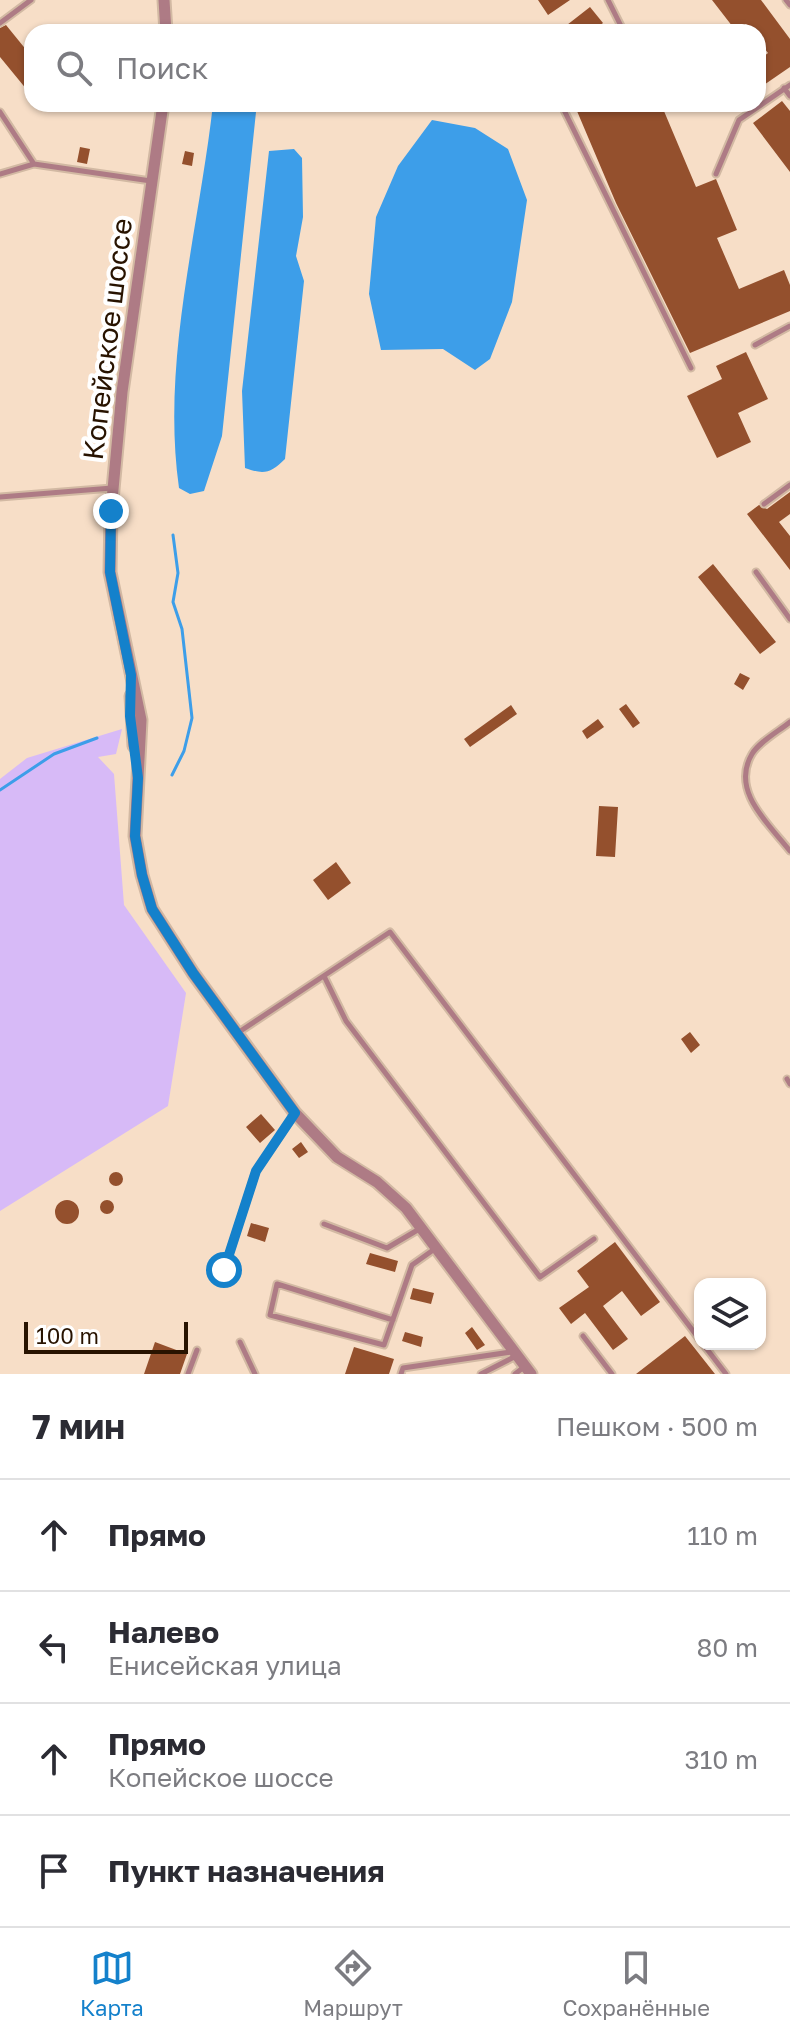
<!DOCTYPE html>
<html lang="ru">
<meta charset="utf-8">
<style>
body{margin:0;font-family:"Golos Text",sans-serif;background:#f2f2f3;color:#2b2b33}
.controls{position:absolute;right:24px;bottom:24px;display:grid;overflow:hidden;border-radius:16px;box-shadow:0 2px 6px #0004}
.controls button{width:72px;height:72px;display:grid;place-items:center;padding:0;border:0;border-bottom:2px solid #e1e1e2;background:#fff;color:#2b2b33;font:40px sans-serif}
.scale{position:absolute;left:24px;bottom:20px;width:164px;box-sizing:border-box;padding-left:8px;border:4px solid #281300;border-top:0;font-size:22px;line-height:28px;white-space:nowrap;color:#281300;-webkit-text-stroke:6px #fff;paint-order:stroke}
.stop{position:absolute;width:24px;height:24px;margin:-18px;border:6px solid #1481cb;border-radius:50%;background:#fff}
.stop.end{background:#1481cb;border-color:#fff;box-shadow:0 2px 8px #0008}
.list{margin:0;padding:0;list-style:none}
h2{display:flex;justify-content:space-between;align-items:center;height:104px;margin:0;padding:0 32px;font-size:34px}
h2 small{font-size:26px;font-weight:400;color:#7c7c81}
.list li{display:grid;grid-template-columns:52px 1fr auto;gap:24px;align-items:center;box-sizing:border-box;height:112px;padding:0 32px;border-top:2px solid #e1e1e2}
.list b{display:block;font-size:30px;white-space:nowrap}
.list p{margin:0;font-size:26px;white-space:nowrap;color:#7c7c81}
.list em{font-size:26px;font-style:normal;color:#7c7c81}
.icon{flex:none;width:44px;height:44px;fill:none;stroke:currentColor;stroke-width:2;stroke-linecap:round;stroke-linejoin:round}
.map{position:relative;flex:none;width:790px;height:1374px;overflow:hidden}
.search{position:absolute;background:#fff;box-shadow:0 2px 6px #0004;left:24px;right:24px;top:24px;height:88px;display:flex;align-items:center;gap:20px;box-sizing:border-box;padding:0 28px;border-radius:24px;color:#7c7c81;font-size:30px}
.sheet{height:552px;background:#fff}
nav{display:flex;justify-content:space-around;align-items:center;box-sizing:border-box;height:112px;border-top:2px solid #e1e1e2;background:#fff;font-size:22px;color:#7c7c81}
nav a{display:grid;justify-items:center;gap:4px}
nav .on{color:#1481cb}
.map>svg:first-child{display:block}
</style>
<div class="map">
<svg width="790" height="1374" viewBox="0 0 790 1374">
<rect width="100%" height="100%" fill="#f7dec7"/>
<path fill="#d7baf7" d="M122,729L116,754L98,757L114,774L124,905L186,993L168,1106L0,1211V779L27,758Z"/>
<path fill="#3d9ee9" d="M213,104H256V112L222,436L204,491L190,494L179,488C161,361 199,230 213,104Z
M432,120L475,128L508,149L527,200L512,302L490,359L475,370L443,349L381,350L369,294L376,217L398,166Z
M294,149L302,158L303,217L296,256L304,281L285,459C271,473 264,475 245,468L242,391L269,151Z"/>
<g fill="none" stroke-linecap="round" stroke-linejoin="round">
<path stroke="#3d9ee9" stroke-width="3" d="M172,775L184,751L192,718L182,629L173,602L178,573L173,535
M0,790L54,754L97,738"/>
</g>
<path fill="#94502d" d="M538,0H570L548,15Z
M712,0H761L790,39V67L758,89V61L768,53L758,40V32H752L746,24L736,31Z
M590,7L603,23L592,32H558Z
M6,25L32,57V96L0,57V28Z
M782,101L790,111V172L753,123Z
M574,104H661L696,187L716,179L737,230L717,238L739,289L784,270L790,285V311L690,353L616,203Z
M80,147L90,149L87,164L77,162Z
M185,151L194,153L192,166L182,164Z
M746,352L768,399L738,413L751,442L717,458L687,396L722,379L716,366Z
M790,492V514L779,522L790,536V570L747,514L759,505L767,509Z
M713,564L776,642L760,654L698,577Z
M740,673L750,678L743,690L734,684Z
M626,704L640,723L633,728L619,709Z
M511,705L517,714L470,747L464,739Z
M598,719L604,727L587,739L582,731Z
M599,806L618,807L615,857L596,856Z
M336,862L351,883L328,900L313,880Z
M690,1032L700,1045L691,1053L681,1039Z
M261,1114L275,1130L260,1143L246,1127Z
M301,1142L308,1152L299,1158L292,1149Z
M109 1179a7 7 0 1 1 14 0a7 7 0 1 1-14 0Z
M100 1207a7 7 0 1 1 14 0a7 7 0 1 1-14 0Z
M55 1212a12 12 0 1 1 24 0a12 12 0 1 1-24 0Z
M251,1223L269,1228L265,1242L247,1236Z
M615,1242L660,1302L641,1316L622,1291L603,1306L628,1339L613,1350L585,1313L571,1324L559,1308L589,1287L577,1271Z
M370,1253L398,1261L395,1272L366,1264Z
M413,1288L434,1293L431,1304L410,1299Z
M472,1327L485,1345L477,1350L465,1333Z
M405,1332L423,1337L421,1347L402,1341Z
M685,1336L715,1374H636Z
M155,1342L187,1354L180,1374H144Z
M354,1347L394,1359L389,1374H345Z"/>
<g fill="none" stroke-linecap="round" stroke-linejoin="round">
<g stroke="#d2b9a3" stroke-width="9">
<path id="service" d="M608,0L624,32
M786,0L790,5
M0,23L31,0
M784,88L790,96
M561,104L691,368
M0,112L34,164L0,174
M34,164L151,181
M716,174L739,120L790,85
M755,345L790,326
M0,497L112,488
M764,504L790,485
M756,572L790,619
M790,722C779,731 759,742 752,754C730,791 769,824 790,851
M324,976L346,1021L540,1277L594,1239
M236,1034L390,932L700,1340
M787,1079L790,1084
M324,1224L387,1248L421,1228
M224,1270L256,1171L294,1115
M393,1320L277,1284L270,1315L384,1345L412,1265L436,1248
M583,1336L612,1374
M240,1342L255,1374
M703,1344L726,1374
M188,1374L197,1350
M401,1374L403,1368L511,1352
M481,1374L516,1356
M515,1374L524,1367"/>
</g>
<g stroke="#d2b9a3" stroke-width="15">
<path id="tertiary" d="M164,0L166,32
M163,104L122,392L111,511L110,572L141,720L135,836L142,875L152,909L193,973L295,1113L337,1157L377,1182L406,1208L531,1374
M131,696L134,746"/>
</g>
<use href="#service" stroke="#ae7b85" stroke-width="5"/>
<use href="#tertiary" stroke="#ae7b85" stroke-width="11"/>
</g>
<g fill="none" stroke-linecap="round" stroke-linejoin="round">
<path stroke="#1481cb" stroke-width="10" d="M111,511L110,572L131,675L130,716L138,778L135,836L142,875L152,909L193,973L295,1113L256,1171L224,1270"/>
</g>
<g text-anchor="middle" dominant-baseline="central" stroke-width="8" stroke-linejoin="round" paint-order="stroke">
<g font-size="28" fill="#281300" stroke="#fff">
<text transform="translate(107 339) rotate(-83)">Копейское шоссе</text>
</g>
</g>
</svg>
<div class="controls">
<button><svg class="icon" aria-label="layers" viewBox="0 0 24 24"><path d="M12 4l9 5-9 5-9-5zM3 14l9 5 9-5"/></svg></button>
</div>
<div class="scale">100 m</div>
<div class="stop" style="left:224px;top:1270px"></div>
<div class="stop end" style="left:111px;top:511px"></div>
<div class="search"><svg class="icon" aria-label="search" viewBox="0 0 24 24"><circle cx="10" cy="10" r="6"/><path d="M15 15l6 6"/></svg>Поиск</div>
</div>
<section class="sheet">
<h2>7 мин<small>Пешком · 500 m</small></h2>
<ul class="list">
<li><svg class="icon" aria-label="ahead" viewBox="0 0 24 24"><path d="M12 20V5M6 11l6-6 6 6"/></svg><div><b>Прямо</b></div><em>110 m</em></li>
<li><svg class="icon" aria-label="left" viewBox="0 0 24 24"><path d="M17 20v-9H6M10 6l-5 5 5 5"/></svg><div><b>Налево</b><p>Енисейская улица</p></div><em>80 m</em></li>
<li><svg class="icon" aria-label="ahead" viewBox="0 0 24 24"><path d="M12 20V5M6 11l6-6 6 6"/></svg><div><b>Прямо</b><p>Копейское шоссе</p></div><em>310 m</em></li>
<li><svg class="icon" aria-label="arrive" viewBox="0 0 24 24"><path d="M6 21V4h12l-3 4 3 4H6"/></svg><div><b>Пункт назначения</b></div></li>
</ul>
</section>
<nav>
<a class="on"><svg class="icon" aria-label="map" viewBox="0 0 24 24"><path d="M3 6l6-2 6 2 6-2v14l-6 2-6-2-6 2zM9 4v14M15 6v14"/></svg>Карта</a>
<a><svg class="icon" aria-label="directions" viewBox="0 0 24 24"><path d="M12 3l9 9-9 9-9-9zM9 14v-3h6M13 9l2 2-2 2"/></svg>Маршрут</a>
<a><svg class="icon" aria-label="saved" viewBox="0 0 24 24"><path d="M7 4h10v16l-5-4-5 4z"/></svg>Сохранённые</a>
</nav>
